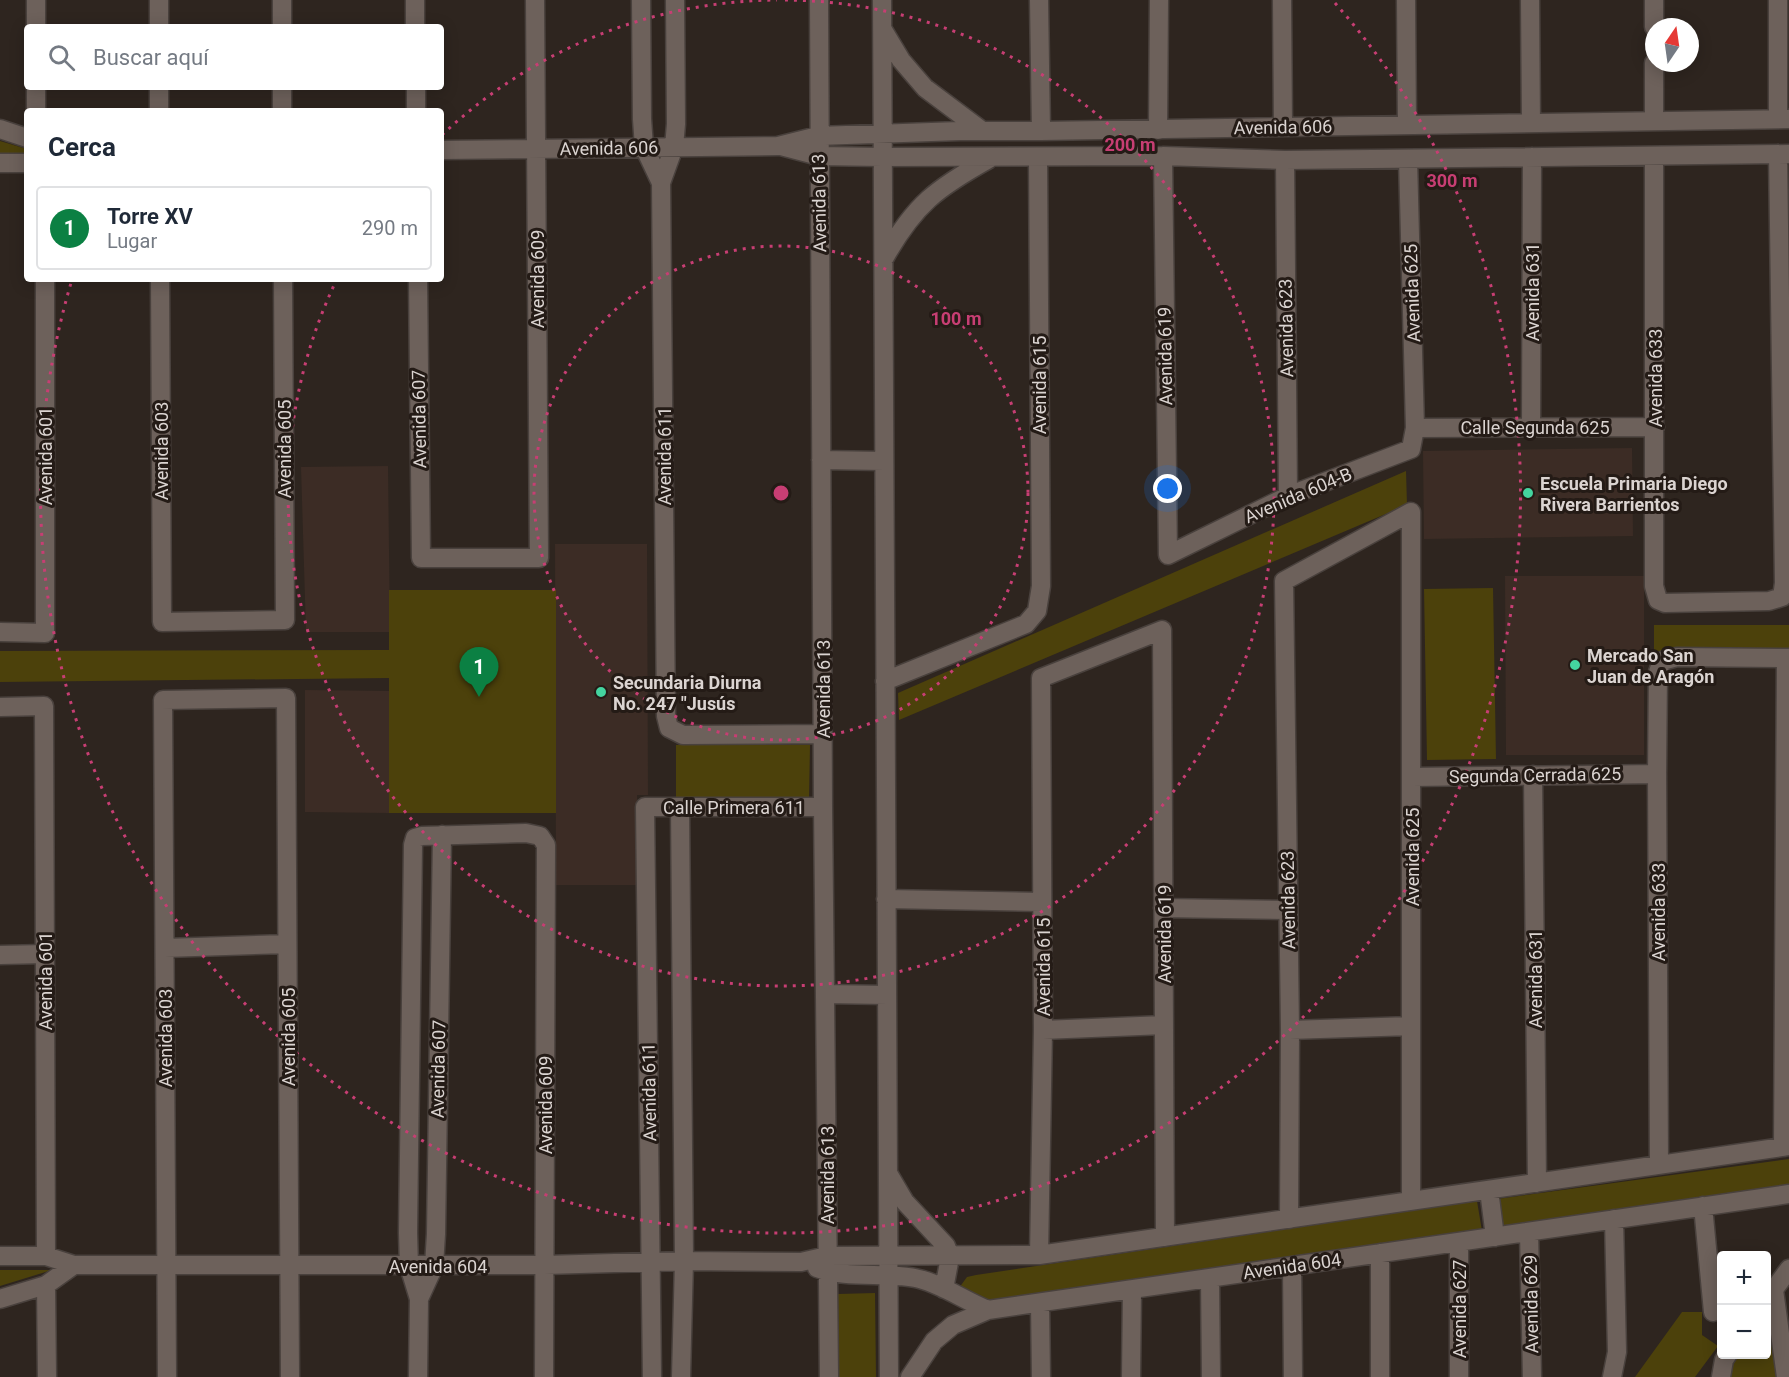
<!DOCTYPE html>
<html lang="es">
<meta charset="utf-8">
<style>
body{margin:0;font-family:Roboto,sans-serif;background:#f6f6f7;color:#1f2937}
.controls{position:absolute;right:18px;bottom:18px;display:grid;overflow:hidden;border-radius:6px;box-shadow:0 3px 15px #0003}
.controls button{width:54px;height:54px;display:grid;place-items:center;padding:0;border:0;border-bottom:2px solid #e0e1e3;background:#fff;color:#1f2937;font:30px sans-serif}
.compass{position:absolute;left:1645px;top:18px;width:54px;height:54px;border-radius:50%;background:#fff;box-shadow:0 3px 15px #0003;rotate:13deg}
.you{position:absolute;left:1168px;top:489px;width:21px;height:21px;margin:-15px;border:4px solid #fff;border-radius:50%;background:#1a73e8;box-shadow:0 0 0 9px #1a73e833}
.badge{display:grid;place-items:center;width:39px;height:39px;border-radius:50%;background:#0b8043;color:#fff;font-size:20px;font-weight:700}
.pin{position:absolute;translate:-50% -50px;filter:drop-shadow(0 2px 3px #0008)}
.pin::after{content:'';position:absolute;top:32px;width:21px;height:18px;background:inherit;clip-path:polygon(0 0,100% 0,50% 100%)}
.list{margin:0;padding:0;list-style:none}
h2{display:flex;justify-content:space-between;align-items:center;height:78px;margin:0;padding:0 24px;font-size:26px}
h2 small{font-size:20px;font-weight:400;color:#747a83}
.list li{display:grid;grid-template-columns:39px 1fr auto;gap:18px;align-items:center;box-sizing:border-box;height:84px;margin:0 12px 12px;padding:0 12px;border:2px solid #e0e1e3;border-radius:6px}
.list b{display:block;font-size:22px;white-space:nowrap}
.list p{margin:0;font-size:20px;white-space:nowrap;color:#747a83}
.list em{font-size:20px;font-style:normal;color:#747a83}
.icon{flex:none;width:33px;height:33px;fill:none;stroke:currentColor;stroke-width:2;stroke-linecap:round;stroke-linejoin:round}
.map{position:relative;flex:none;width:1789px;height:1377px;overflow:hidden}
.search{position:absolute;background:#fff;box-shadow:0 3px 15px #0003;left:24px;top:24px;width:420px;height:66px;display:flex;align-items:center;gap:15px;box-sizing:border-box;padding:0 21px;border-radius:6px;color:#747a83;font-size:22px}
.panel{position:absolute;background:#fff;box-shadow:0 3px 15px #0003;left:24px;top:108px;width:420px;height:174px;border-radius:6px}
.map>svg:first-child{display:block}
</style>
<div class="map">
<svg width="1789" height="1377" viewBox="0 0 1789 1377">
<rect width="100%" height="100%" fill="#2e251f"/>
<path fill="#3c2c25" d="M1632,448L1633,536L1424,539L1423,451Z
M388,466L390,632H306L301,467Z
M555,544H647L648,795H637V885H556Z
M1505,576H1644V755H1506Z
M305,690L390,691L389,813L305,812Z"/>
<path fill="#4c410b" d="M0,141L27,149V154H0Z
M1406,471L1407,505L899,720L898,693Z
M1493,588L1496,759L1427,760L1424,589Z
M389,590H556V813H389V678L0,682V651L389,650Z
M1654,625H1789V654L1654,655Z
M676,745H810L809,801L676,800Z
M1789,1159V1186L1501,1228L1497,1199Z
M1477,1201L1482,1231L985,1304L959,1288L967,1277L976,1275Z
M0,1270H52L0,1286Z
M875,1293L876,1377H839L838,1294Z
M1769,1308L1779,1377H1729L1728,1372L1739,1355L1766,1354L1767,1311Z
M1682,1312H1702V1335L1718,1346L1695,1377H1635Z"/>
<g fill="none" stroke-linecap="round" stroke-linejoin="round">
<g stroke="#49413d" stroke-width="21">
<path id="minor" d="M36,0V27
M159,0V27
M282,0V27
M415,0V27
M641,0L642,119L644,147L661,183
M675,0L676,124L674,147L661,183L666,716L669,728L683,735L823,734
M819,0L823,807L829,1377
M882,0L889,1377
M1039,0L1041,131
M1282,0L1283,127
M1406,0L1407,125
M1530,0L1531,123
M1778,0V119
M1654,27V0
M883,30L901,60L925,88L981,130
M36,87V111
M159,87V111
M282,87V111
M416,87V111
M1654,121V63
M0,129L27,138
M1158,130L1159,0
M781,146L819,156L882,157L1163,156L1285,160L1789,154
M441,150L778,146L818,136L960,131H1041L1789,119
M1163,156L1168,555L1288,496L1411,449L1415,428L1408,159
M1654,156V586L1658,600L1665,603L1769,601L1782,597L1784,583L1778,154
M1285,160L1288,496
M0,163H27
M885,257C915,204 937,188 989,159
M160,279L162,622L285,620L283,279
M418,279L421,558H539L535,0
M1531,427L1532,157
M1415,428L1655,427
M821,460L884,461
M0,632L45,633V279
M885,681L1026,624L1037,611L1041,586L1038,158
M0,707L44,706L46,1256
M1533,775L1537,1183
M1412,777L1657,774
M680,807L684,1261L681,1377
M886,899L1042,902
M1163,908L1288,910
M165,948L287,944
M0,955L45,954
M825,994L887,995
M1043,1030L1164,1025
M1290,1030L1411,1026
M1783,1147L1786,658
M1659,1165L1657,774L1658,672L1662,661L1677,657L1789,658
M888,1173L905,1202L946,1246L950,1257L944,1289
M1489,1190L1495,1237
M1703,1206L1713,1312
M1289,1219L1290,1030L1284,581L1411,512V1201
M1529,1232L1532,1377
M1380,1253V1377
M1039,1255L1043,1030L1041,678L1162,630L1165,1237
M0,1256H46L74,1265H545L684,1261L801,1262L827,1256L1039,1255L1789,1146
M1292,1266L1293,1377
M817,1268C846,1279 884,1272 915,1278C938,1282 965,1301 988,1310L1789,1194
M1210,1278L1211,1377
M46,1285L47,1377
M1774,1290L1786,1377
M0,1299L46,1285L74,1265
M419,1299L434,1266L436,1234L442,835
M1767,1299L1789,1269
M1040,1303L1041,1377
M167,1377L163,700L286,698L290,1377
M418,1377L419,1299L409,1266L408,1233L413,845L415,838L422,836L526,833L540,836L546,845L544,1377
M652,1377L645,807H823
M910,1377L934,1341L953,1325L988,1310
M1131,1377L1132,1289
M1459,1377V1242
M1612,1377L1617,1352L1614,1219
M1721,1377L1724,1360L1728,1354"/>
</g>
<use href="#minor" stroke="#6d615b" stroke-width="18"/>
</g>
<g fill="none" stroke="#c73e73" stroke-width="3" stroke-dasharray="3 6">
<circle cx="781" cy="493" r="247"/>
<path d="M442 135A493 493 0 0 1 777 0M785 0A493 493 0 1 1 336 281"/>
<path d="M1335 3A740 740 0 1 1 71 283"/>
</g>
<g fill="#44d49f" stroke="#241b16" stroke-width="2">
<circle cx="1528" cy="493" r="6"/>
<circle cx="1575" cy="665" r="6"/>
<circle cx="601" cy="692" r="6"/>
</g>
<g text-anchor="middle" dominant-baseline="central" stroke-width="6" stroke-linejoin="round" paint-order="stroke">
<g font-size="18" fill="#dbd4d1" stroke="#241b16">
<text transform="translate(1283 127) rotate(-1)">Avenida 606</text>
<text transform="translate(609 148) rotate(-1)">Avenida 606</text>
<text transform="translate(819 203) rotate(-91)">Avenida 613</text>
<text transform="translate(537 279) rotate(-90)">Avenida 609</text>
<text transform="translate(1532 292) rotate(-90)">Avenida 631</text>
<text transform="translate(1412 293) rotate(-92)">Avenida 625</text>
<text transform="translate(1286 328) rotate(-91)">Avenida 623</text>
<text transform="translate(1165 356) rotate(-91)">Avenida 619</text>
<text transform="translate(1655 378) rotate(-90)">Avenida 633</text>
<text transform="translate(1039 385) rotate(-90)">Avenida 615</text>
<text transform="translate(419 419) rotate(-91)">Avenida 607</text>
<text x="1535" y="427">Calle Segunda 625</text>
<text transform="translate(284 449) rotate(-90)">Avenida 605</text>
<text transform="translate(161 451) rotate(-90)">Avenida 603</text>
<text transform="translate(45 456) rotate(-90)">Avenida 601</text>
<text transform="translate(664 456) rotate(-90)">Avenida 611</text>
<text transform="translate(1298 495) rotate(-23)">Avenida 604-B</text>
<text transform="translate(823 689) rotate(-90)">Avenida 613</text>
<text transform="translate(1535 775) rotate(-1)">Segunda Cerrada 625</text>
<text x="734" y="807">Calle Primera 611</text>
<text transform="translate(1412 857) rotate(-90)">Avenida 625</text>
<text transform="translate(1288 900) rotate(-91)">Avenida 623</text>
<text transform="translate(1658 912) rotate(-90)">Avenida 633</text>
<text transform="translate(1164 934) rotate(-90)">Avenida 619</text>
<text transform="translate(1043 967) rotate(-90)">Avenida 615</text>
<text transform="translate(1535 979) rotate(-90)">Avenida 631</text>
<text transform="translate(45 981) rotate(-90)">Avenida 601</text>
<text transform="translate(288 1037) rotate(-90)">Avenida 605</text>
<text transform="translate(165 1038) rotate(-90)">Avenida 603</text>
<text transform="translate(438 1069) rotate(-89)">Avenida 607</text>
<text transform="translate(649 1092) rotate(-91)">Avenida 611</text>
<text transform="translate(545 1105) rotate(-90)">Avenida 609</text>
<text transform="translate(827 1175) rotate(-90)">Avenida 613</text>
<text x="438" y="1266">Avenida 604</text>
<text transform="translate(1292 1266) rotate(-8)">Avenida 604</text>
<text transform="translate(1531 1304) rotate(-91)">Avenida 629</text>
<text transform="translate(1459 1309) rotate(-90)">Avenida 627</text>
</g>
<g font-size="18" font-weight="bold" fill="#dbd4d1" stroke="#241b16" text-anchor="start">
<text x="1540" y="483">Escuela Primaria Diego<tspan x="1540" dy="21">Rivera Barrientos</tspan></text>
<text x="1587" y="655">Mercado San<tspan x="1587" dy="21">Juan de Aragón</tspan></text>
<text x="613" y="682">Secundaria Diurna<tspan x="613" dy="21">No. 247 "Jusús</tspan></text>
</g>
</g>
<circle cx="781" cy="493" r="9" fill="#c73e73" stroke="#241b16" stroke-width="3"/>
<g font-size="18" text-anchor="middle" font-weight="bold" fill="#c73e73" stroke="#241b16" stroke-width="6" stroke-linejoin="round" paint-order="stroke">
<text x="1130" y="151">200 m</text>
<text x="1452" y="187">300 m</text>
<text x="956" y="325">100 m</text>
</g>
</svg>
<div class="controls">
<button>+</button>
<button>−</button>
</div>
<svg class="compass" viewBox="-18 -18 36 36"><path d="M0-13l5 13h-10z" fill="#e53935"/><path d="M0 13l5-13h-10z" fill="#747a83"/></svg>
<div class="you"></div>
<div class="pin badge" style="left:479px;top:697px">1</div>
<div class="search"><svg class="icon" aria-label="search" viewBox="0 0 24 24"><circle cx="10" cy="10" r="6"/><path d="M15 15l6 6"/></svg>Buscar aquí</div>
<section class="panel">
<h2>Cerca<small></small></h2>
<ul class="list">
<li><span class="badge">1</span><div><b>Torre XV</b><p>Lugar</p></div><em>290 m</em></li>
</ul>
</section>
</div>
